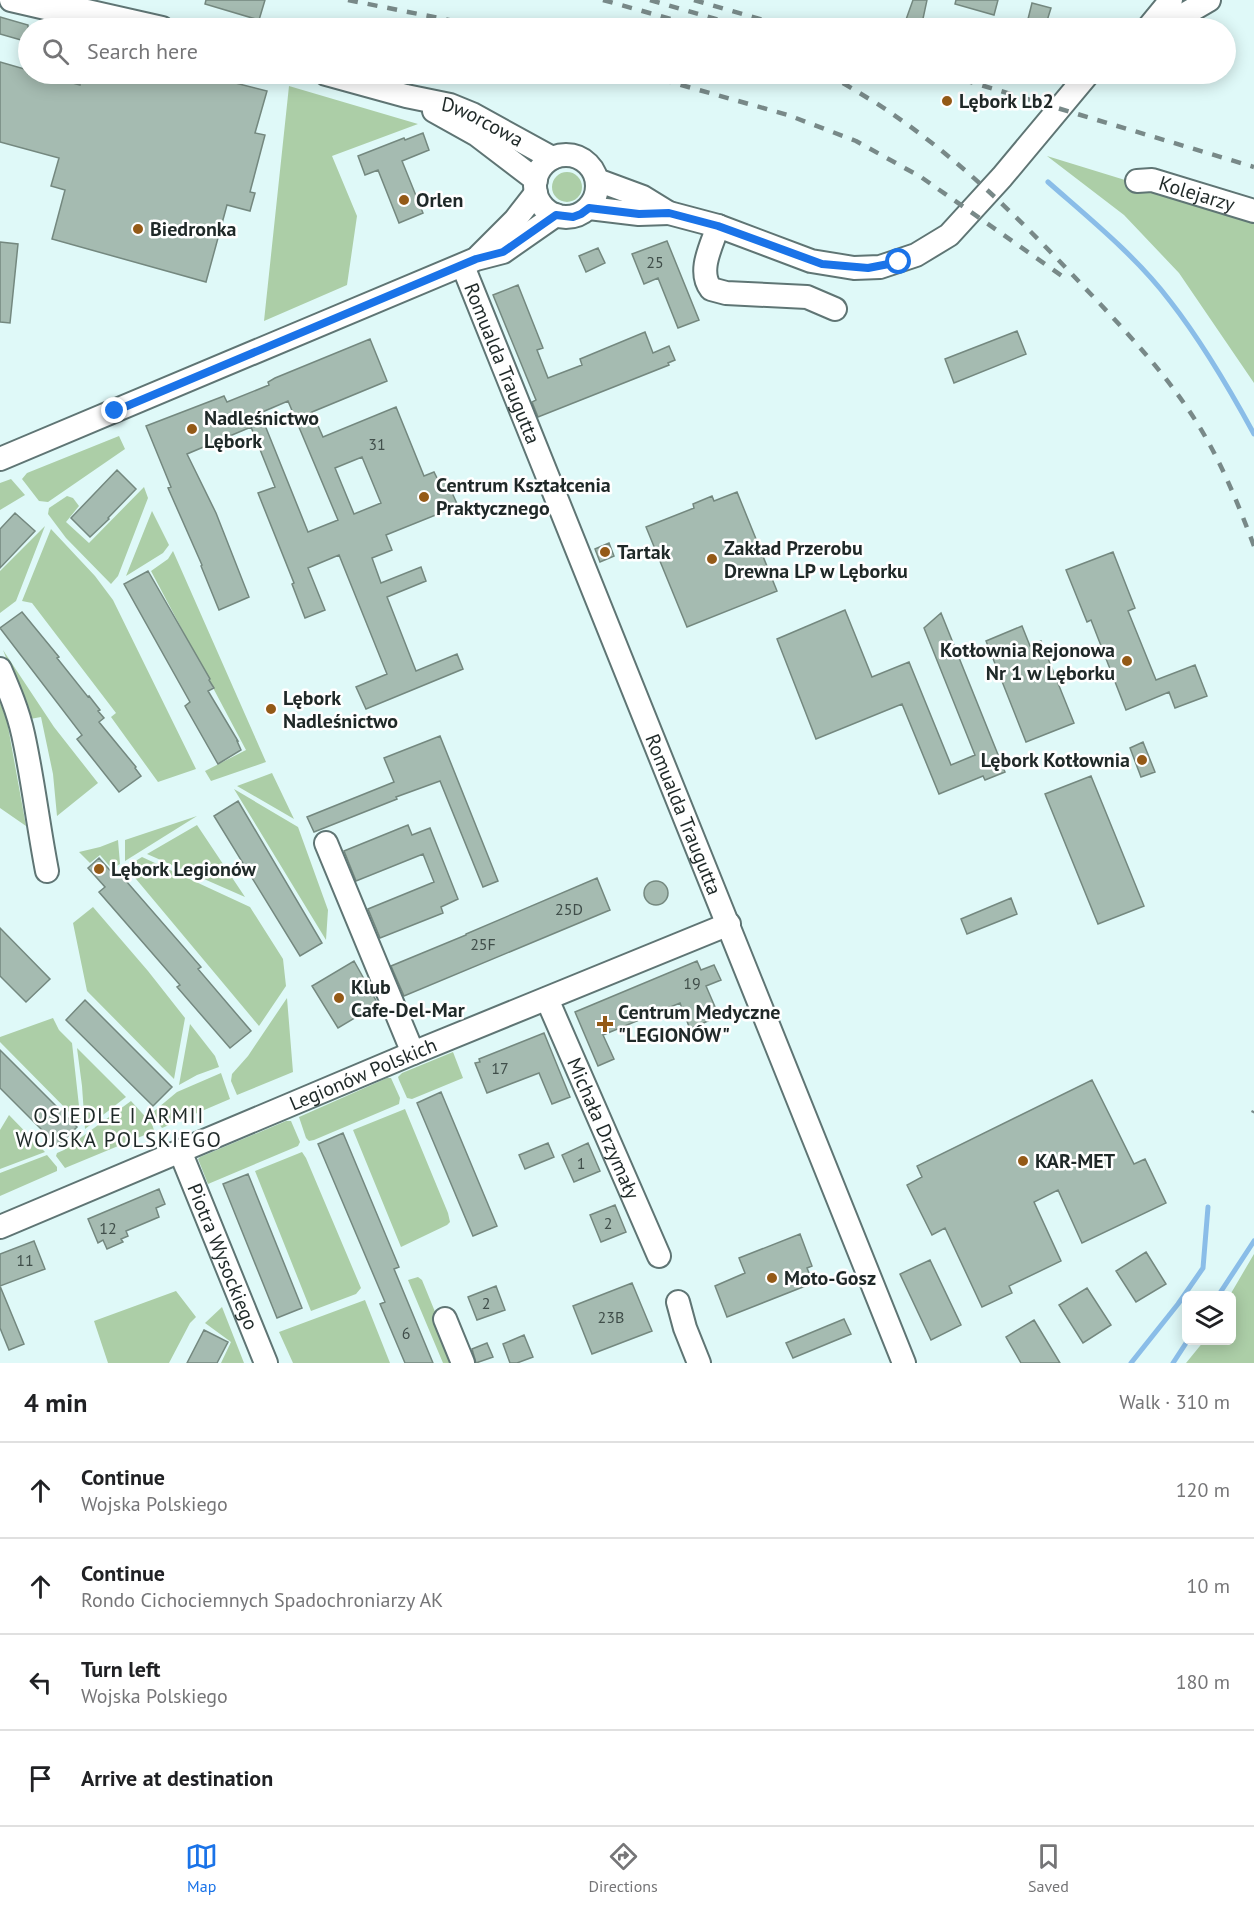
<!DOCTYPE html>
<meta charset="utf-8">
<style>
body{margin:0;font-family:"PT Sans",sans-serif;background:#f6f6f6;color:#202124}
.controls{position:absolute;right:18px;bottom:18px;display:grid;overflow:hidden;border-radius:9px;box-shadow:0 3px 15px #0003}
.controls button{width:54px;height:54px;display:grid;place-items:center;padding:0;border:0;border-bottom:2px solid #e0e0e0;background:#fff;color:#202124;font:30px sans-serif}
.stop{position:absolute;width:18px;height:18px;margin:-14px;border:4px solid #1a73e8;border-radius:50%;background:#fff}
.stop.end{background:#1a73e8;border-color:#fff;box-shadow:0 2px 6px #0008}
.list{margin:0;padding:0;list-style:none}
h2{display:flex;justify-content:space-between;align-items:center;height:78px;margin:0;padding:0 24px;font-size:26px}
h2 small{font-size:20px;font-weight:400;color:#757577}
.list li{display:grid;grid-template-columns:39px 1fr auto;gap:18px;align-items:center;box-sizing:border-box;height:96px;padding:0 24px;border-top:2px solid #e0e0e0}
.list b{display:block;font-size:22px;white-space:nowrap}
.list p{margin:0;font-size:20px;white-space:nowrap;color:#757577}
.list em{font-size:20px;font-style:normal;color:#757577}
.icon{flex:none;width:33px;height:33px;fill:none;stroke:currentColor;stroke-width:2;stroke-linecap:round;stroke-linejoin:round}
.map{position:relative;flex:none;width:1254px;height:1363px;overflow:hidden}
.search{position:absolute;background:#fff;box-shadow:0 3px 15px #0003;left:18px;right:18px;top:18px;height:66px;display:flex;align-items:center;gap:15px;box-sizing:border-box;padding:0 21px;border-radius:33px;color:#757577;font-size:22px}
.sheet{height:462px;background:#fff}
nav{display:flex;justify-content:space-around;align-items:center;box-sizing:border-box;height:84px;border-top:2px solid #e0e0e0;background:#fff;font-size:16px;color:#757577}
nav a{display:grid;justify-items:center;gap:3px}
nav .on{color:#1a73e8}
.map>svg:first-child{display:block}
</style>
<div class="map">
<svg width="1254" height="1363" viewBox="0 0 1254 1363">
<rect width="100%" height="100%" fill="#dff9f8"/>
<path fill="#accea7" d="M289,86L418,124L332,156L357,216L347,285L264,321Z
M1047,156L1190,200L1254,222V383L1179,273L1124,215Z
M552 187a15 15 0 1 1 30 0a15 15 0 1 1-30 0Z
M119,436L125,449L48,502L39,501L22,479L27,473Z
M11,479L25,495L0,510V483Z
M144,487L148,498L118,576L111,584L66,538L48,514L49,508L67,496L73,498L79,506L66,522L89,543Z
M152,511L169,545L163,553L126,576Z
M45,526L16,601L0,613V571Z
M51,529L95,576L113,600L196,769L158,782L111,717L116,713L32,603L22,601Z
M173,551L266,762L211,781L205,771L246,750L151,571L168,559Z
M3,650L54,727L98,783L57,816L53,774L41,717L30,719Z
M0,702L7,721L26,826L0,808Z
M272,773L294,819L237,786Z
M234,789L298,827L328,910L326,940Z
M197,816L125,861V840Z
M197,825L245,897L147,854Z
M118,840L120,864L112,869L100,855L90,863L79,852L100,847Z
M142,857L250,907L283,959L286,986L259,1026L126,867Z
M93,907L148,971L185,1018L174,1079L87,991L73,923Z
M287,998L293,1072L237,1095L231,1081L232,1074L248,1056Z
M53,1018L59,1030L72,1043L81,1124L0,1042V1037Z
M190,1024L215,1056L219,1067L197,1075L179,1085Z
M77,1048L126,1097L85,1129L82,1086Z
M453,1052L463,1078L412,1099L407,1098L399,1080L398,1077L402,1073Z
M221,1073L230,1099L162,1128L152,1115L153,1112L177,1092Z
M387,1078H391L400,1098L399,1104L314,1140L309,1141L306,1138L299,1117Z
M131,1101L152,1124L154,1130L152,1132L65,1168L56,1156L57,1153L64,1150Z
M405,1109L448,1213L450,1222L447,1225L401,1247L353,1130Z
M9,1115L45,1152L0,1169V1130Z
M286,1121H291L300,1142L298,1146L208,1184L198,1159L200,1157Z
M302,1152L306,1158L361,1288L356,1294L311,1311L255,1171Z
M47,1155L57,1167V1171L0,1196V1173Z
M1254,1254V1363H1186L1204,1341L1232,1340V1296L1230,1295Z
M418,1277L422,1280L456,1363H443L408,1280Z
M176,1291L196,1317L190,1323L169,1363H108L94,1321Z
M365,1300L390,1363H293L279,1332Z
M222,1307L244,1363H221L231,1342L205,1323Z"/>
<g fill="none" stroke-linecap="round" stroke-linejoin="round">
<path stroke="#8abde8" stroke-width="5" d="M1048,182C1090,219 1136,256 1170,301C1202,342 1229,388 1254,434
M1218,1296L1254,1241
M1131,1363L1178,1304L1203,1268L1208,1207
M1173,1363L1188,1340"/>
</g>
<path fill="#a5bbb1" stroke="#74887f" stroke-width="1.5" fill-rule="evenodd" d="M206,0H265L259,20L205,4Z
M913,0H927L921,28H903Z
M956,0H998L994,15L955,4Z
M1032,3L1051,8L1046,24L1028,19Z
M0,17L28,25V42L0,34Z
M0,62L28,70V74H40L80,85L82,74H200L267,91L255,133L265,135L250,192L255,193L250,211L227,205L206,282L52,239L65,190L51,186L59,158L0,142Z
M423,133L429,150L402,161L423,213L399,223L378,170L365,175L358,156L404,138L405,140Z
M667,241L699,320L678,328L658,278L644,284L632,254Z
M0,242L18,244L10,323L0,322Z
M598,248L605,263L586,272L579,256Z
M518,285L543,348L537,350L548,378L582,365L580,359L645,332L653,353L669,346L675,360L668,363L669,365L538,417L532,402L536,400L493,295Z
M1017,331L1026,354L954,383L945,359Z
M370,339L387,381L312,412L323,437L396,407L424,476L434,472L438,480L445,477L458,506L386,535L392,550L372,558L381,583L421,567L426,581L387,597L416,671L457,654L463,669L366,709L356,687L387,674L339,555L308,568L325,610L305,618L292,584L294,583L258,493L275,487L251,427L187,454L216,513L249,597L219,610L201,566L202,565L168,488L171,487L146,426L224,396L227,402L269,385L268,382L275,378ZM288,401L338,520L308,532L260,413ZM362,457L381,503L354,514L335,468Z
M117,470L136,489L108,518L109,519L90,537L71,518Z
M737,492L777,591L687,627L646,527L694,508L693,504L712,496L714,501Z
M15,513L35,531L0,568V529Z
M609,543L614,556L600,562L595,549Z
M1113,552L1135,608L1128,611L1156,680L1195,665L1207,696L1175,708L1169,692L1126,710L1091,620L1087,622L1066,570Z
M148,571L210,679L209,680L214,688L208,691L238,741H237L241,750L218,764L185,706L190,702L124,584Z
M845,610L872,677L909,662L951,765L975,755L924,628L941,613L1005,772L985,780L983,776L939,794L902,704L816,739L777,639Z
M22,612L59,657L57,658L88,697L89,696L100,710L98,711L104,718L99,722L136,767L135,768L141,776L119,792L77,739L82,735L0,628Z
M1022,626L1030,646L1041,641L1074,723L1026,742L986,641Z
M440,736L498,881L483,887L440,781L396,797L397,799L314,832L307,817L394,782L384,758Z
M1143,742L1155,772L1141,777L1130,748Z
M1091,776L1144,906L1098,924L1045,794Z
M238,801L322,943L300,956L214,816Z
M408,825L412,835L430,828L458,899L441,907L443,913L380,938L368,909L434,882L423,854L356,881L344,851Z
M99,858L116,877L120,874L201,967L198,969L251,1031L230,1048L177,987L180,985L99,892L105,887L88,868Z
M597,878L610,910L404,996L391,966L466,935V934Z
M644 893a12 12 0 1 1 24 0a12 12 0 1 1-24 0Z
M1011,898L1017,914L967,934L961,919Z
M0,928L50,979L26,1002L0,976Z
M354,961L378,1004L338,1028L312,986Z
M697,961L701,970L714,965L721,980L706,986L719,1016L690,1029L680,1003L603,1035L614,1059L598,1066L575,1012Z
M85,1000L172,1087L153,1106L66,1020Z
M544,1033L570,1097L552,1104L539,1073L487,1093L475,1063L480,1062L479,1059Z
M0,1050L77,1127L58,1146L0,1088Z
M1092,1080L1134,1164L1145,1159L1166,1203L1082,1243L1058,1190L1034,1202L1061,1261L1009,1286L1012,1293L982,1307L945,1228L932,1235L907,1185L922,1177L917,1166Z
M441,1092L497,1226L473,1236L417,1103Z
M343,1133L399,1267L394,1269L433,1363H405L380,1304L385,1302L318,1144Z
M548,1143L554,1157L525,1169L519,1155Z
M588,1143L600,1171L574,1182L562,1155Z
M248,1174L302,1308L277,1318L223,1184Z
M159,1189L165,1204L156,1208L159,1217L126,1231L128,1236L121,1239L123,1242L107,1249L103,1240L98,1243L88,1219Z
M615,1205L626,1232L601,1242L590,1215Z
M800,1234L812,1266L807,1268L813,1283L727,1317L715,1286L745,1273L739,1258Z
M34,1241L45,1269L0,1286V1254Z
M1146,1252L1166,1284L1136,1302L1116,1271Z
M930,1260L961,1325L931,1340L900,1274Z
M632,1283L652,1331L592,1354L573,1306Z
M0,1286L24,1344L9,1350L0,1328Z
M496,1286L505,1310L477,1320L468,1297Z
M1087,1288L1111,1325L1083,1343L1059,1305Z
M844,1319L851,1334L793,1358L786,1343Z
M1034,1320L1060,1363H1021L1006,1337Z
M204,1330L228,1342L217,1363H187Z
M524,1335L533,1357L517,1363H510L503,1344Z
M487,1343L493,1357L476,1363L472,1349Z"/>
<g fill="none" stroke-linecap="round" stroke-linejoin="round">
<g stroke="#5f7574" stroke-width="26">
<g id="minor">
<path d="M11,0L50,9L87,11L162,28"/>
<path d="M1148,28L1171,0"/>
<path d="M1153,28L1185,14L1209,0"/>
<path id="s1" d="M326,74L406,96L450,105L472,114L552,158"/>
<path d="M434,111L477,135L536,180"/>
<circle cx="566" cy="186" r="31"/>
<path d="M597,180L643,197L669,213L718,226L811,261L854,268L880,267L916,255L949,235L1002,177L1088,74"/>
<path id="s2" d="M1137,181L1152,180L1254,211"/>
<path d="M589,208L639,214L669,213"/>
<path d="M718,226C712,245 697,271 711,289L726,293L807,297L835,309"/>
<path d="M479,256L515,220L536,193"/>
<path id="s3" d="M463,266L904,1363"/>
<path d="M0,459L476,259L503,252L556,215"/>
<path d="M0,669C9,690 18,711 23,734C33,779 38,825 47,871"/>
<path d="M326,843L413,1053"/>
<path id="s4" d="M547,999L659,1256"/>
<path id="s5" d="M180,1151L266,1363"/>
<path id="s6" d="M0,1227L413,1053L729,924"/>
<path d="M678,1302L685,1328L699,1363"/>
<path d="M445,1319L463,1363"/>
</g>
</g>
<use href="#minor" stroke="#fff" stroke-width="22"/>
<path stroke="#788988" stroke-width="4.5" stroke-dasharray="10 10" stroke-linecap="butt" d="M348,0L474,25
M603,0L703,28
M650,0L747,28
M694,0L791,28
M642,74L788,115L856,141L921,177L1069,281
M825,74C843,82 859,93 876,103C955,154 1020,219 1084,287C1122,327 1161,368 1192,415C1219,456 1237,501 1254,546
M944,74L1254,167
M1253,1113L1254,1111"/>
</g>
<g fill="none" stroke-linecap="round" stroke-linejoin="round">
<path stroke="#1a73e8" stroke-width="8" d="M115,411L476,259L503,252L556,215L573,217L581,214L589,208L639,214L669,213L718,226L822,264L868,268L899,262"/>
</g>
<g fill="#945a17" stroke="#fff" stroke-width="2">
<circle cx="947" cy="101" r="6"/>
<circle cx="404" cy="200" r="6"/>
<circle cx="138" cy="229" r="6"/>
<circle cx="192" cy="429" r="6"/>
<circle cx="424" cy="497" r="6"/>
<circle cx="605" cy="552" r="6"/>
<circle cx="712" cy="559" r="6"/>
<circle cx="1127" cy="661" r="6"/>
<circle cx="271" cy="709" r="6"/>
<circle cx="1142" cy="760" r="6"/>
<circle cx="99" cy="869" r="6"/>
<circle cx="339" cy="998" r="6"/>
<path d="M602 1015h6v6h6v6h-6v6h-6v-6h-6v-6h6z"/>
<circle cx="1023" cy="1161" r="6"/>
<circle cx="772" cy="1278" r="6"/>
</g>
<g text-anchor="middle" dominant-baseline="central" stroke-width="5" stroke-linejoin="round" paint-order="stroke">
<g font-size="16" fill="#404e4a">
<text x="655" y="262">25</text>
<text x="377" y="444">31</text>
<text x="569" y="909">25D</text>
<text x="483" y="944">25F</text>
<text x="692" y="983">19</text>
<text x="500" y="1068">17</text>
<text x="581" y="1163">1</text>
<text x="608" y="1223">2</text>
<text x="108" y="1228">12</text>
<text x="25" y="1260">11</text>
<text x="486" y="1303">2</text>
<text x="611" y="1317">23B</text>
<text x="406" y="1333">6</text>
</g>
<g font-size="20" font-weight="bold" fill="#1f2928" stroke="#fff" text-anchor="start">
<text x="959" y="101">Lębork Lb2</text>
<text x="416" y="200">Orlen</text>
<text x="150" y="229">Biedronka</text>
<text x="204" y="418">Nadleśnictwo<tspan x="204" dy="23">Lębork</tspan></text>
<text x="436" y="485">Centrum Kształcenia<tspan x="436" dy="23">Praktycznego</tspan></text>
<text x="724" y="548">Zakład Przerobu<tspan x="724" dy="23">Drewna LP w Lęborku</tspan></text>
<text x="617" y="552">Tartak</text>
<text x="1115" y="650" text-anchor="end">Kotłownia Rejonowa<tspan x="1115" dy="23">Nr 1 w Lęborku</tspan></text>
<text x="283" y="698">Lębork<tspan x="283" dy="23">Nadleśnictwo</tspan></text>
<text x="1130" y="760" text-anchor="end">Lębork Kotłownia</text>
<text x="111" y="869">Lębork Legionów</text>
<text x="351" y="987">Klub<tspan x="351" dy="23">Cafe-Del-Mar</tspan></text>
<text x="618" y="1012">Centrum Medyczne<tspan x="618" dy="23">"LEGIONÓW"</tspan></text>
<text x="1035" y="1161">KAR-MET</text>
<text x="784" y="1278">Moto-Gosz</text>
</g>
<g font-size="20" fill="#1f2928" stroke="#fff">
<text stroke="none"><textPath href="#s1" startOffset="164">Dworcowa</textPath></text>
<text stroke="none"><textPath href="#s2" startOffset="62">Kolejarzy</textPath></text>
<text stroke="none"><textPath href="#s3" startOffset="105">Romualda Traugutta</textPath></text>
<text stroke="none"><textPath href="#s3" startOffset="591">Romualda Traugutta</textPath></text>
<text stroke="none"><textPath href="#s6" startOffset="394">Legionów Polskich</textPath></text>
<text stroke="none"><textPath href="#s4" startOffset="141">Michała Drzymały</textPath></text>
<text stroke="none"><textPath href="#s5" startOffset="114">Piotra Wysockiego</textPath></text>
</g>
<g font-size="21" letter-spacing="1.5" fill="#1f2928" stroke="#fff">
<text x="119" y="1115">OSIEDLE I ARMII<tspan x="119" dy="24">WOJSKA POLSKIEGO</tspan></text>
</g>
</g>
</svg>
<div class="controls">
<button><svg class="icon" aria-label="layers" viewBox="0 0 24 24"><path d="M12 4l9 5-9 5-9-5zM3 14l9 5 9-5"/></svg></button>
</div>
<div class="stop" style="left:899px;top:262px"></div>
<div class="stop end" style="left:115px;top:411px"></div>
<div class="search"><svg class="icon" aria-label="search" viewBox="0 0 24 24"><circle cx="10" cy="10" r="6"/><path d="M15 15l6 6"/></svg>Search here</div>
</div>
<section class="sheet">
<h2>4 min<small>Walk · 310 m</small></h2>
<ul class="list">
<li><svg class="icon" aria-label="ahead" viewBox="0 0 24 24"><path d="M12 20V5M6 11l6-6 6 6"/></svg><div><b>Continue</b><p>Wojska Polskiego</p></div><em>120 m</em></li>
<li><svg class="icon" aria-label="ahead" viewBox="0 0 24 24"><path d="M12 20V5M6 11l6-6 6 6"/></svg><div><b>Continue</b><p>Rondo Cichociemnych Spadochroniarzy AK</p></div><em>10 m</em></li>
<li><svg class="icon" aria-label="left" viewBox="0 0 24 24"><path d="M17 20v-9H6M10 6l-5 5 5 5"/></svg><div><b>Turn left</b><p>Wojska Polskiego</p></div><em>180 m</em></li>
<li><svg class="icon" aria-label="arrive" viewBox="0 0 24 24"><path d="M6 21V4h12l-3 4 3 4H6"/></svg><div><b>Arrive at destination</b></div></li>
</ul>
</section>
<nav>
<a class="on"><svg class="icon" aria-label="map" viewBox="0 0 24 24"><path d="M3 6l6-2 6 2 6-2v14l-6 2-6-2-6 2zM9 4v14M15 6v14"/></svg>Map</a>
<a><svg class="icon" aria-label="directions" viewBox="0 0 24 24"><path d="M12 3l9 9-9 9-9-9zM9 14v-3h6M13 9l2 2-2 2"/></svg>Directions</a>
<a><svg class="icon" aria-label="saved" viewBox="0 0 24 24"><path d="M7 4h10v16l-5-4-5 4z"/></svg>Saved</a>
</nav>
